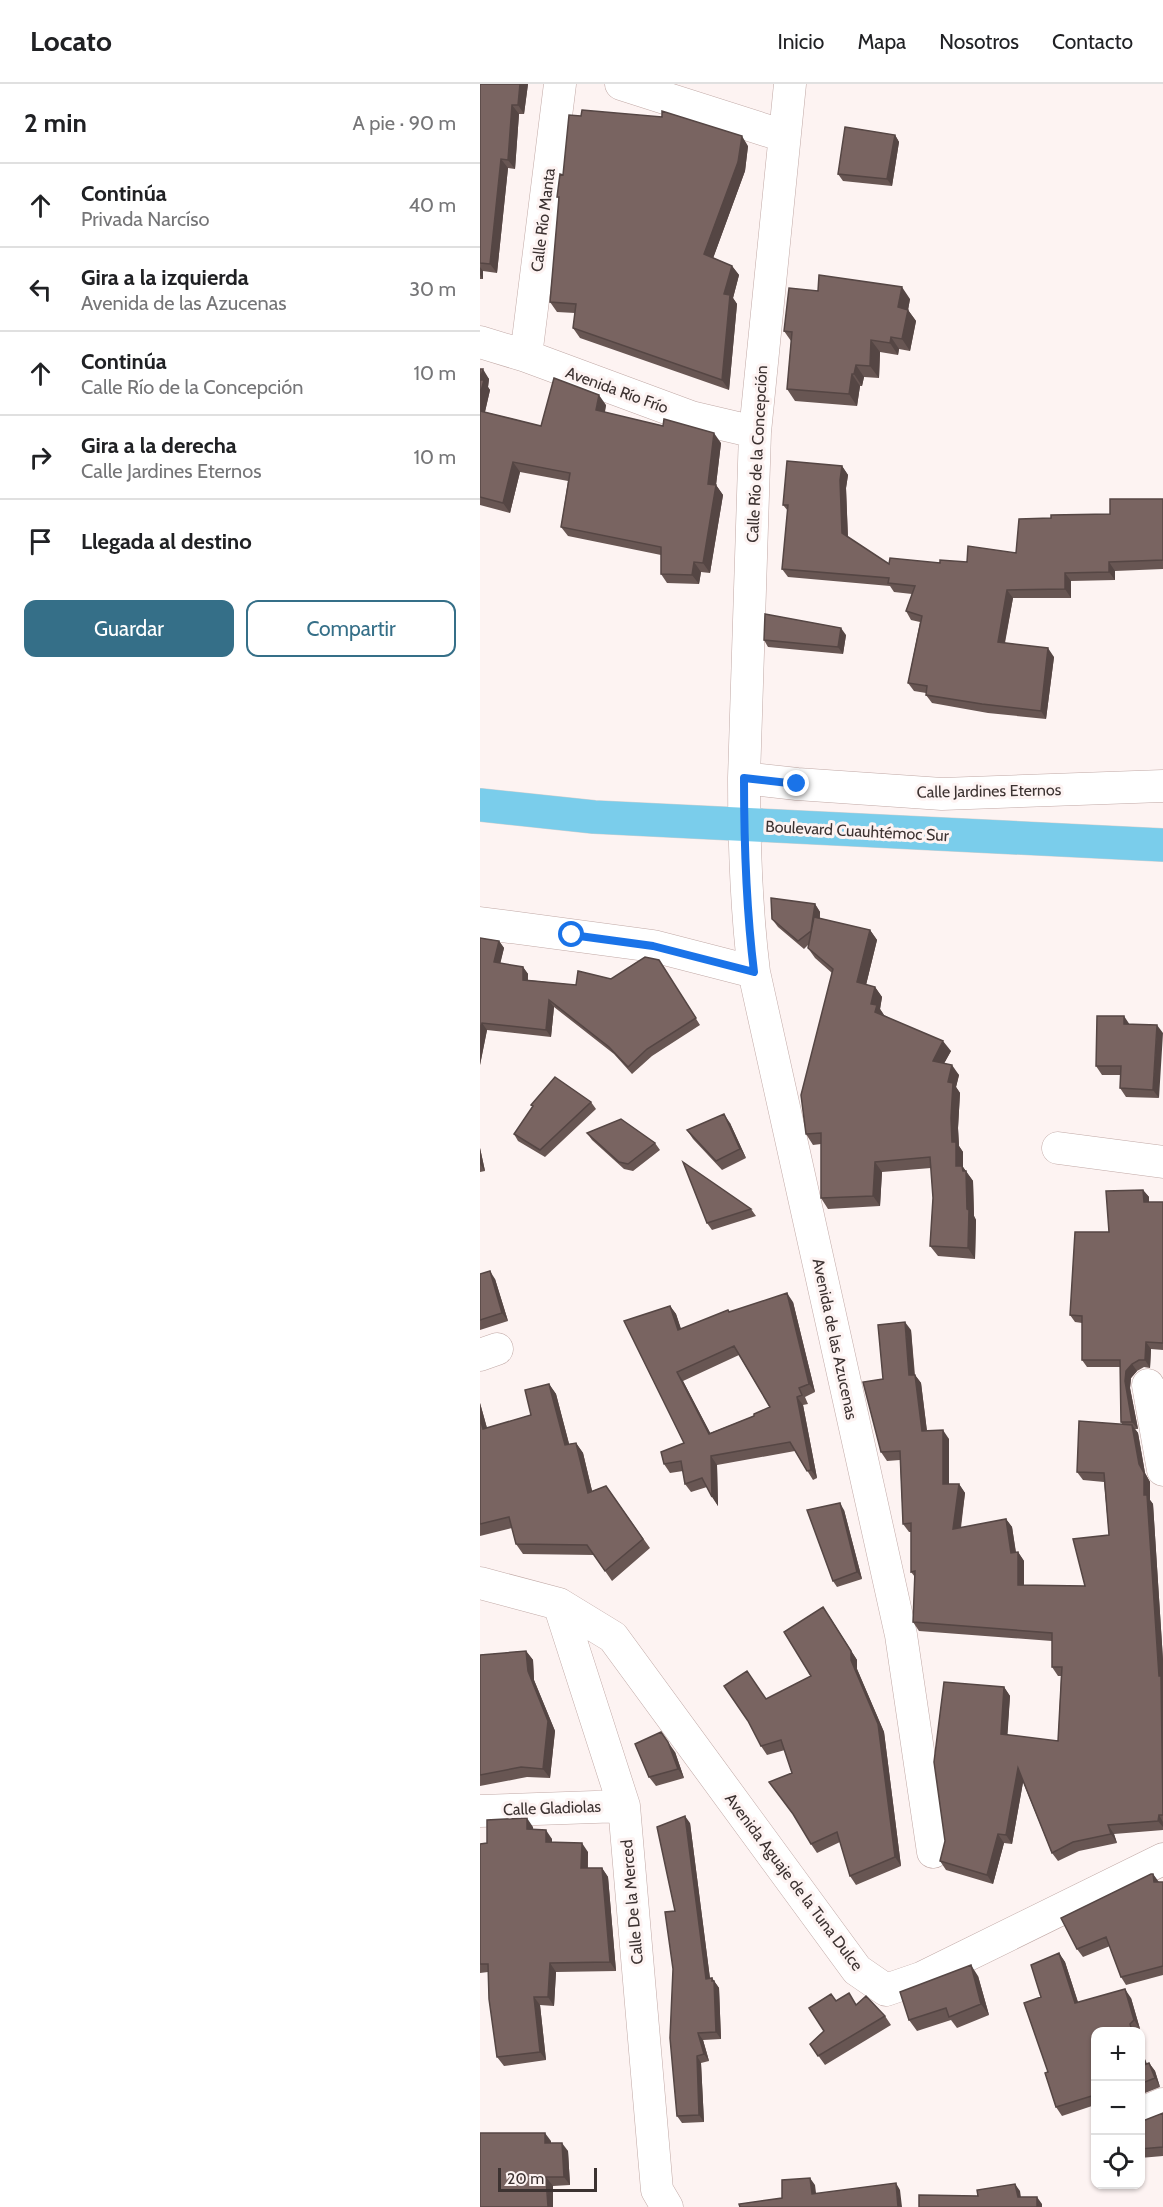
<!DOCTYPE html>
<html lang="es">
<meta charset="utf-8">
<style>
body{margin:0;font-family:Cabin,sans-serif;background:#f2f2f2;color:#202124}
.controls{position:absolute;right:18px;bottom:18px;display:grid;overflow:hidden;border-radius:12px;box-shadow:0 2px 4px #0004}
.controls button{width:54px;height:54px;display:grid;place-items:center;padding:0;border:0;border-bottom:2px solid #e0e0e0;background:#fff;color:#202124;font:30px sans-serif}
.scale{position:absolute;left:18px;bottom:15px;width:99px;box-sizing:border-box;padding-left:6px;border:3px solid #3c3231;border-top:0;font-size:16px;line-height:21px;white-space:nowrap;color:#3c3231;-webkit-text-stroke:4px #fdf3f2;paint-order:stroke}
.stop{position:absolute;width:18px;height:18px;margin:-14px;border:4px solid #1a73e8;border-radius:50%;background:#fff}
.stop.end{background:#1a73e8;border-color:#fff;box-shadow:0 2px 6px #0008}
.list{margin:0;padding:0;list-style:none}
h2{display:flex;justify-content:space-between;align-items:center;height:78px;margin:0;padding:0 24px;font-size:26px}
h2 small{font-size:20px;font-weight:400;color:#757577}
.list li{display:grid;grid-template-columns:39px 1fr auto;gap:18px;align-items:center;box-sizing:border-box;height:84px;padding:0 24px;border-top:2px solid #e0e0e0}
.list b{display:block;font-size:22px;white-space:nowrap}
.list p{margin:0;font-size:20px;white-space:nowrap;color:#757577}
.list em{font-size:20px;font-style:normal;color:#757577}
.actions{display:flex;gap:12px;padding:18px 24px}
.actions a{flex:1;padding:14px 0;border:2px solid #356f88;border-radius:12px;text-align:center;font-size:21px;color:#356f88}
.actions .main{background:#356f88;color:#fff}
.icon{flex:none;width:33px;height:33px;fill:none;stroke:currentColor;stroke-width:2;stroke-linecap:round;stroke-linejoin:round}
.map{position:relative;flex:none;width:683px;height:2123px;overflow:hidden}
header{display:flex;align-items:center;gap:36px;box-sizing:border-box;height:84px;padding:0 30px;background:#fff;border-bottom:2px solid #e0e0e0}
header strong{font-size:28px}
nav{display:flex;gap:33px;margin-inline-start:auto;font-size:21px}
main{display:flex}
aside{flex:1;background:#fff}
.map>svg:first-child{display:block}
</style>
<header>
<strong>Locato</strong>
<nav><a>Inicio</a><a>Mapa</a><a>Nosotros</a><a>Contacto</a></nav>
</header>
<main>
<aside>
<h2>2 min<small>A pie · 90 m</small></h2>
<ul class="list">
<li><svg class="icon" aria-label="ahead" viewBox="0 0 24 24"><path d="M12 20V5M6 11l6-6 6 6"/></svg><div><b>Continúa</b><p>Privada Narcíso</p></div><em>40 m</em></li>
<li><svg class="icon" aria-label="left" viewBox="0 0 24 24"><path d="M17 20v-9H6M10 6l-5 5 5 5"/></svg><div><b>Gira a la izquierda</b><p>Avenida de las Azucenas</p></div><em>30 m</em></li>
<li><svg class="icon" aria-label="ahead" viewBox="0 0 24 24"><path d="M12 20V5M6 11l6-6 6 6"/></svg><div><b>Continúa</b><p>Calle Río de la Concepción</p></div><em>10 m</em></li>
<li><svg class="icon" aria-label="right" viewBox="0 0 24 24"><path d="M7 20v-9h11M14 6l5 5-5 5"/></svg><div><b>Gira a la derecha</b><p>Calle Jardines Eternos</p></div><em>10 m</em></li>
<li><svg class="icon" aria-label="arrive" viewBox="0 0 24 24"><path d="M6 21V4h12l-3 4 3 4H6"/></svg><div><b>Llegada al destino</b></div></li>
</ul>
<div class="actions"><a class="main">Guardar</a><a>Compartir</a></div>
</aside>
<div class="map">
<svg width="683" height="2123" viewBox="0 0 683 2123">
<rect width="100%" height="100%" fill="#fdf3f2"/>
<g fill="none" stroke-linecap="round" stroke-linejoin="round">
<g stroke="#c1a9a6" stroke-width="33">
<path id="minor" d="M141,0L304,52
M310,0L275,348L264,694C264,759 266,823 274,888L421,1551L453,1768
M0,258L46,272L211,333L275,348
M46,272L80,0
M264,694L317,700L462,710L683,702
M0,839L173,862L274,888
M578,1064L683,1078
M0,1271L17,1265
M668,1301L683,1386
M0,1499L79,1520L133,1553L377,1886L406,1906L441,1894L683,1775
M79,1520L144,1722L177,2106L187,2123
M0,1727L144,1722
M660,2030L683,2020"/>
</g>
<g stroke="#d4d2d2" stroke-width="34">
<path id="major" d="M0,721L114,733L683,761"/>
</g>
<use href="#minor" stroke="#fff" stroke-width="32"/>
<use href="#major" stroke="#7acdeb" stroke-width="33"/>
</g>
<path fill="#685653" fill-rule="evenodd" d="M0,0H48L44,30H39L35,85L28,84L17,189L3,187V195H0Z
M415,51L419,58L412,102L363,97L358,90Z
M268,62L265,87L233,174L252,182L259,191L253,214L257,220L249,306L100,254L93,244L95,229L77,228L70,218L79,115L77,113L83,91Z
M338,207L430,215L428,226L436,237L430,267L419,265L418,271L400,268L399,294L384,293L382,302H380L377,322L315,317L307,305L311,257L304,247Z
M0,285L9,295L8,303L10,306L5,328L61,342L126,321L125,328L241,359L236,401L243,411L230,489L221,488L219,500L187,499L181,490V471L88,452L81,443L88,397L40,388L30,429L0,421Z
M362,382L368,391L366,404L368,453L409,480L487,478L536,469L571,434L630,430L683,415V485L635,487V496L591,497V514H533L525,559L574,573L566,635L508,629L452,619L446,611V609L434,607L428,599L440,538L431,536L426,527L432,510L414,508L410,502L308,493L302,485L308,427L303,421Z
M366,551L363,570L288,563L284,556Z
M335,820L340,828V835L390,846L397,856L386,901L395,903L402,913L400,925L404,931L471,967L464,979L479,991L476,1003L480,1009L478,1044L479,1062L483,1068V1083L493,1097L494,1132L496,1136L495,1175L458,1172L450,1162L453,1114L451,1084L402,1088L400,1122L348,1125L341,1114V1060L333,1061L326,1050L352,889L335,874L328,864V861L324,865L298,843L292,835Z
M0,854L19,857L24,864L20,879L43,883L48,890V896L96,901L131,895L179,876L220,941L172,972L152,990L134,970L74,923L71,953L7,946L0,981Z
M644,932L679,1014L646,1013L640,1004L641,991H622L616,982Z
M111,1018L116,1025L65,1073L38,1057L34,1050L53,1023L51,1021Z
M250,1039L266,1074L242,1086L213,1055L207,1046Z
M107,1049L175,1059L180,1066L153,1087L144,1085L112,1056Z
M0,1064L5,1087L0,1088Z
M663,1106L669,1113V1118H683V1266L671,1265L670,1284L664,1283L657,1287L651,1294L650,1304L658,1345H655L658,1349L665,1389L670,1398V1416L673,1420L683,1576V1746L634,1750L637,1759L599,1767L578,1777L572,1769L543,1698L532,1760L524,1759L513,1800L466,1786L460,1777L524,1603L530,1612L527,1651L578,1657L581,1592H578L572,1583V1557L439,1547L433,1538L435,1493L431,1488V1448H429L423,1440L420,1376L407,1377L401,1368L403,1295L431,1246L435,1291L441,1299L447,1347L469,1355V1400H479L485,1409L481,1444L526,1435L532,1443L536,1468H538L544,1477V1501L605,1502L629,1451L624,1398L603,1396L597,1388L642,1340L641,1338L640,1283H607L602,1276V1239L595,1238L590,1231L629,1148Z
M271,1125L276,1132L232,1146L227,1139Z
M0,1190L15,1195L28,1237L0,1246Z
M313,1218L335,1308L325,1313L328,1320L323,1321L337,1394L333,1396L315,1367L237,1381L238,1422L227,1403L211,1408L205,1400L203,1387L190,1389L184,1380L204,1359L190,1222L196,1230L201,1245L249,1228ZM259,1271L290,1323L274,1332L230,1349L203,1297Z
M69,1300L76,1310L89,1360L96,1359L103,1369L112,1407L126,1402L170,1464L132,1497L114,1471L43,1470L36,1460L32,1444L0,1452V1319L7,1344L51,1331Z
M364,1426L382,1495L357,1503L353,1497Z
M349,1532L377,1576V1585L404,1648L421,1782L376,1801L370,1792L360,1758L337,1769L331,1760L312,1689L305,1666L287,1671L281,1662L286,1615L331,1592Z
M46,1567L53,1576L54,1596L75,1647L70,1694L47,1693L0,1702V1571Z
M195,1668L204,1694L176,1702L169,1693Z
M210,1739L230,1895L232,1894L239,1904L241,1955L223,1956L229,1977L221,1979L224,2038L202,2039L197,2032L195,1827Z
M53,1743V1745L72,1755V1758L108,1768V1784H122L128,1793L136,1887L76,1888L74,1922L60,1921L66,1976L24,1982L17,1973L8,1888L0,1889V1760L7,1759Z
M673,1790L678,1798H683V1891L646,1901L641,1893L630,1862L603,1873L597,1865Z
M579,1869L585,1878L598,1918L651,1914L660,1945L657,1947H615V2021L582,2032L576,2023L561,1913Z
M498,1892L509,1931L477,1944L471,1936L437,1947L429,1936Z
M356,1917L377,1920L405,1932L411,1941L345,1981L330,1960L344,1947Z
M660,1962L667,1980L669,1979L675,1987L680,2003L660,2011Z
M683,2029V2072L660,2074V2038Z
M71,2057V2059L88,2067L90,2101L73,2102L0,2123Z"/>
<path fill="#554644" d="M40,0H48L44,30L38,21Z
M32,21L39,30L35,85L28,76Z
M415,51L419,58L412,102L407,95Z
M262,52L268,62L265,87L231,180L224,170Z
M21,75L28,84L17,189L10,180Z
M252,182L259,191L253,214L257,220L249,306L242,296L244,210Z
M0,183L3,187V195L0,191Z
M422,203L430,215L428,226L436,237L430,267L422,255L418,223Z
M411,253L419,265L418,271L410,259Z
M391,256L400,268L399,294L390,282Z
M376,281L384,293L382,302L374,290Z
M3,285L9,295L8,303L10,306L3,336L0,331V296Z
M372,290L380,302L377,322L369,310Z
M119,311L126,321L123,336L116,326Z
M234,349L241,359L235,409L228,400Z
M33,378L40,388L30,429L23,419Z
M362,382L368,391L366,404L368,457L362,449L360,396Z
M236,401L243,411L230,489L223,479Z
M214,478L221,488L219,500L212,491Z
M629,478L635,487V496L629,488Z
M585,489L591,497V514L585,505Z
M527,506L533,514L523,567L518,558Z
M361,544L366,551L363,570L358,563Z
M568,564L574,573L566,635L561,627Z
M335,820L340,828L337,855L332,847Z
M390,846L397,856L384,909L377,898Z
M19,857L24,864L19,885L14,878Z
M43,883L48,890L47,903L43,896Z
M395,903L402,913L400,925L404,931L395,928L391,920Z
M69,916L74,923L71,953L66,946Z
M644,932L650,941L644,940Z
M2,939L7,946L0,981V948Z
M677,941L683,949L679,1014L673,1006Z
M463,957L471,967L460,987L453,977Z
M472,981L479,991L476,1003L480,1009L478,1044L479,1062L483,1068V1083L493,1097L494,1132L496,1136L495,1175L488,1164L487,1125L476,1082L472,1058L468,998Z
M244,1030L250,1039L266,1074L260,1065Z
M0,1064L5,1087L0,1080Z
M395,1078L402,1088L400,1122L393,1112Z
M663,1106L669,1113V1125L664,1118Z
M10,1187L15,1195L28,1237L22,1229Z
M307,1209L313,1218L335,1308L329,1300Z
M190,1222L196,1230L204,1254L198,1246Z
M425,1238L431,1246L435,1300L429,1291Z
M666,1258L671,1265L670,1284L665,1276Z
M652,1280L657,1287L651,1294L650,1304L658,1345L652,1338L645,1297L646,1287Z
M197,1288L203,1297L235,1358L229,1350Z
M435,1291L441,1299L448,1356L442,1347Z
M69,1300L76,1310L92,1371L85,1361Z
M317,1313L323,1321L337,1394L331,1386Z
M0,1319L10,1355L3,1345L0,1334Z
M652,1341L658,1349L665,1389L670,1398V1416L673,1420L683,1576V1726L679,1592L664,1411Z
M463,1346L469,1355V1409L463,1400Z
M96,1359L103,1369L115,1419L108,1409Z
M231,1372L237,1381L238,1422L232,1413Z
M479,1400L485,1409L479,1454L473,1445Z
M360,1419L364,1426L382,1495L377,1488Z
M526,1435L532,1443L537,1477L531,1469Z
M538,1468L544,1477V1510L538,1501Z
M349,1532L377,1576V1585L404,1648L421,1782L415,1773Z
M46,1567L53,1576L54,1596L75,1647L70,1694L63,1685L48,1587Z
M524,1603L530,1612L527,1659L521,1650Z
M188,1658L195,1668L204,1694L198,1685Z
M538,1684L544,1693L532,1760L526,1751Z
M679,1731L683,1738V1743L678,1737Z
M205,1732L210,1739L231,1902L226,1895Z
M47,1734L53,1743L54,1754L47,1745Z
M628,1741L634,1750L637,1759L631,1750Z
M66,1746L72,1755V1766L66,1758Z
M518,1750L524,1759L513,1800L507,1791Z
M102,1759L108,1768L107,1792L101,1784Z
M122,1784L128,1793L136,1887L130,1878Z
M673,1790L679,1798H674Z
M579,1869L585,1878L601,1928L595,1919Z
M70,1879L76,1888L74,1922L68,1913Z
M491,1881L498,1892L509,1931L501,1920Z
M232,1894L239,1904L241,1955L236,1948Z
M645,1905L651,1914L660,1945L654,1936Z
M54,1913L60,1921L66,1976L60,1968Z
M218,1949L223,1956L229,1977L224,1970Z
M660,1962L670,1989L664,1981L660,1971Z
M217,1972L221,1979L224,2038L219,2031Z
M669,1979L675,1987L680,2003L675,1994Z
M65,2049L71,2057V2067L65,2059Z
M82,2059L88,2067L90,2101L84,2093Z
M66,2093L73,2102V2123H68Z
M330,2094L335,2101L337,2117L332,2110Z
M416,2099L420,2106L422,2123H418Z
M535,2100L540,2107L542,2120L538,2113Z
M557,2113L562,2120V2123H557Z"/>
<path fill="#796461" stroke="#554644" stroke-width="1.5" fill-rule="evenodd" d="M0,0H40L38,21H32L28,76L21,75L10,180L0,179Z
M102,26L182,33V27L262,52L258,78L224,170L252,182L244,210L250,211L242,296L93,244L96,220L70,218L79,113H77L80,90L83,91L89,31L101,32Z
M365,43L415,51L407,95L358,90Z
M339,191L422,203L418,223L428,226L422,255L411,253L410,259L391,256L390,282L376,281L374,290H372L369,310L307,305L312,248L304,247L309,204L338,207Z
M0,285H3L0,296H4L0,311Z
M74,294L119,311L116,326L183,342L184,335L234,349L228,400L236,401L223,479L214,478L212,491L181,490V463L81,443L90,389L33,378L23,419L0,413V327L61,342Z
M307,377L362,382L360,396L362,449L409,480L410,474L460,479V476L487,478L488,462L536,469L539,435L571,434V431L630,430V415H683V476L629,478V488L585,489V505L527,506L518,558L568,564L561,627L502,620L446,611L447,602L428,599L442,532L426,527L435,502L408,499L409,494L302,485L308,421H303Z
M285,530L361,544L358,563L284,556Z
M291,814L335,820L331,847L318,857L292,835Z
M334,833L390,846L377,898L395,903L391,920L397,921L395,928L463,957L453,977L472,981L468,998L473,999L471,1034L472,1058H476V1082H482L483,1087H486L487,1125L489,1126L488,1164L450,1162L453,1114L450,1073L395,1078L393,1112L341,1114V1049L326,1050L321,1011L353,885L328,864Z
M0,854L19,857L14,878L43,883V896L96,901L98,887L131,895L165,873L179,876L216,934L167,965L148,983L129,963L69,916L66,946L2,939L0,948Z
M617,932H644V940L677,941L673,1006L640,1004L641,982H616Z
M75,993L111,1018L60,1066L34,1050L53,1022L51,1021Z
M244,1030L260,1065L236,1077L207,1046Z
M141,1035L175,1059L148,1080L139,1078L107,1049Z
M203,1078L271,1125L227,1139Z
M663,1106L664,1118H683V1259L666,1258L665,1276H659L652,1280L646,1287L645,1297L652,1338H641L640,1276H602V1232L590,1231L595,1148H629L626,1107Z
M10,1187L22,1229L0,1236V1190Z
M307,1209L329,1300L319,1304L322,1311L317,1313L331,1386L327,1387L310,1358L231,1372L232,1413L222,1394L205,1400L201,1377L184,1380L181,1368L204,1359L144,1237L190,1222L198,1246L248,1226L249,1228ZM254,1262L290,1323L274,1330V1332L229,1350L197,1288Z
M425,1238L429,1291H435L442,1347L463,1346V1400H479L473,1445L526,1435L531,1469L538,1468V1501L605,1502L593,1455L629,1451L624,1389L597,1388L599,1337L652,1341L659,1380L664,1389V1411H667L679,1592H681L683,1731H679L678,1737L628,1741L631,1750L593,1758L572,1769L538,1684L526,1751L518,1750L507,1791L460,1777L465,1757L454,1678L464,1598L524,1603L521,1650L578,1657L582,1583H572V1549L433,1538L435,1487L431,1488V1439L423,1440L420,1367L401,1368L383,1298L403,1295L398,1241Z
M69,1300L85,1361L96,1359L108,1409L126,1402L163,1455L125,1487L107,1461L36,1460L29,1433L0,1440V1334L3,1345L51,1331L45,1306Z
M360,1419L377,1488L353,1497L327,1426Z
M343,1523L371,1567V1576L398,1640L415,1773L370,1792L357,1748L331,1760L313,1730L289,1698L312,1689L301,1656L281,1662L268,1637L244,1602L267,1587L286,1615L331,1592L304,1548Z
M46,1567L48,1587L68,1637L63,1685L41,1683L0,1691V1571Z
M181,1648L188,1658L198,1685L169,1693L155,1660Z
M205,1732L226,1895L232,1894V1897H234L236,1948L218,1949L224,1970L217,1972L219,2031L197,2032L190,1954L193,1885L185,1828L195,1827L177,1743Z
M47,1734V1745L66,1746V1758L102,1759L101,1784H122L130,1878L70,1879L68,1913H54L60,1968L17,1973L9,1915L8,1880H0V1760L7,1759V1736Z
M671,1790H673L674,1798H683V1882L641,1893L626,1853L597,1865L581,1834Z
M579,1869L595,1919L645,1905L654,1936L650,1940L652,1947H615V2011L576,2023L565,1989L568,1988L544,1919L561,1913L551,1881Z
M491,1881L501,1920L469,1933L466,1924L429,1936L420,1908Z
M369,1909L376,1921L386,1912L405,1932L338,1972L330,1960L344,1947L329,1924L351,1910L356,1917Z
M660,1971L664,1981L669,1979L675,1994L660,2000Z
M683,2029V2063L660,2065V2038Z
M0,2049H65V2059H82L84,2093H66L68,2123H0Z
M330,2094L332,2110L416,2099L418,2123H260L259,2120L302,2114V2096Z
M535,2100L538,2113H557V2123H439V2111L498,2112L497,2106Z"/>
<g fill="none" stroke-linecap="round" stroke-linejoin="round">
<path stroke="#1a73e8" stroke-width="8" d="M92,851L173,862L274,888C266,823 264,759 264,694L317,700"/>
</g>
<g text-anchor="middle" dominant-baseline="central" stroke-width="6" stroke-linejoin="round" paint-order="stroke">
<g font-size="16" fill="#3c3231" stroke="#fdf3f2">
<text transform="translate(63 136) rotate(-83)">Calle Río Manta</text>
<text transform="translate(137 306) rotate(20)">Avenida Río Frío</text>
<text transform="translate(277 370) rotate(-87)">Calle Río de la Concepción</text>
<text transform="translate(509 707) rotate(-1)">Calle Jardines Eternos</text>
<text transform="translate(377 747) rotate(3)">Boulevard Cuauhtémoc Sur</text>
<text transform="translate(355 1255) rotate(78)">Avenida de las Azucenas</text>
<text transform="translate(72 1724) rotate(-2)">Calle Gladiolas</text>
<text transform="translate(314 1798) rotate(53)">Avenida Aguaje de la Tuna Dulce</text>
<text transform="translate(152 1818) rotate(-95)">Calle De la Merced</text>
</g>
</g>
</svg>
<div class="controls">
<button>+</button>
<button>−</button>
<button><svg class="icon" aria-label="locate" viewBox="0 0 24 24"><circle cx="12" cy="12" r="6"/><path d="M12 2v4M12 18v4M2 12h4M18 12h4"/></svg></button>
</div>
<div class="scale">20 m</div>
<div class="stop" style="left:92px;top:851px"></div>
<div class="stop end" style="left:317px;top:700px"></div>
</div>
</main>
